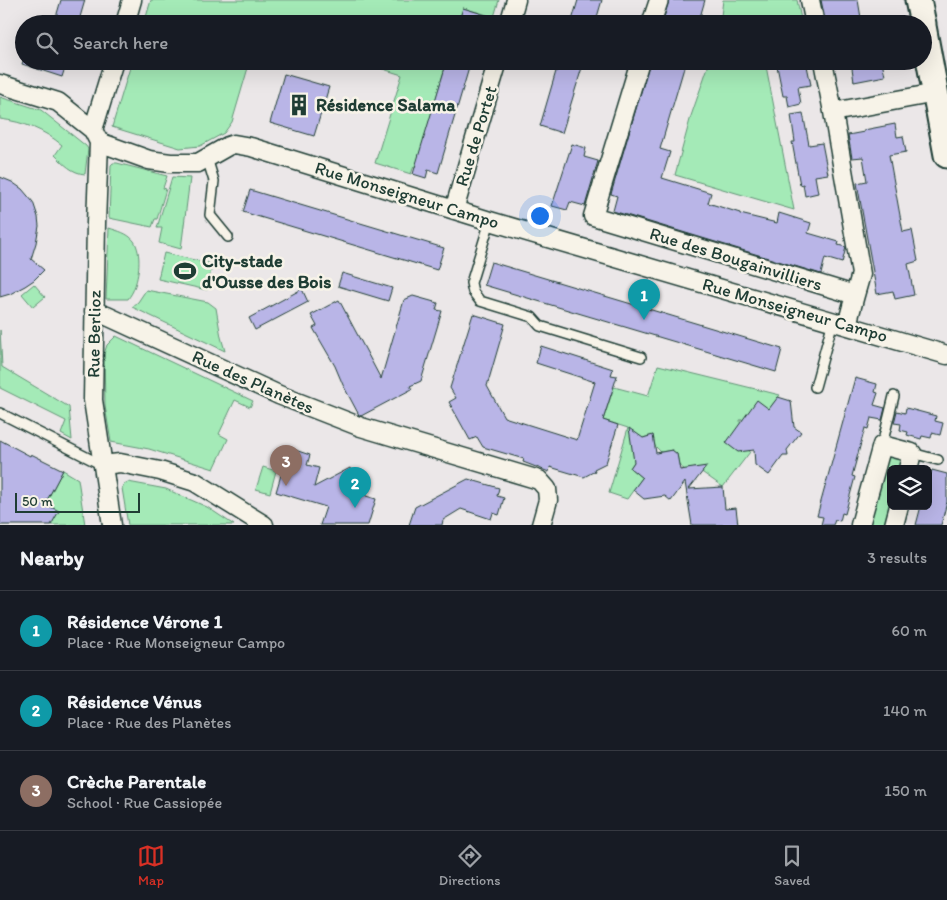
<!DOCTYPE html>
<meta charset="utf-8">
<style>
body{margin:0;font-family:Itim,sans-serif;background:#242831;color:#f1f3f6}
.controls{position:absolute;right:15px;bottom:15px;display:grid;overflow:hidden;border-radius:8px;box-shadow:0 5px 20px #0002}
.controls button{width:45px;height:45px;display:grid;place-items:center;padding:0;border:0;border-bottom:1px solid #363941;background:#171b24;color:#f1f3f6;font:25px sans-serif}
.scale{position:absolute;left:15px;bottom:12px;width:125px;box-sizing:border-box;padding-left:5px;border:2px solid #1f3d34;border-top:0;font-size:14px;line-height:18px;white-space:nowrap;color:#1f3d34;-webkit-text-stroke:4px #f7f3e8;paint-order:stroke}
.you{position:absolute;left:539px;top:215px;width:18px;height:18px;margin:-12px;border:4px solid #fff;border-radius:50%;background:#1a73e8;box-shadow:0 0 0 8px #1a73e833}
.badge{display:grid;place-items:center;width:32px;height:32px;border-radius:50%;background:#d93025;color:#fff;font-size:16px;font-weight:700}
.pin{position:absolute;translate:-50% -41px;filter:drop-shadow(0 1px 2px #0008)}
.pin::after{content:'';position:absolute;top:26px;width:18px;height:15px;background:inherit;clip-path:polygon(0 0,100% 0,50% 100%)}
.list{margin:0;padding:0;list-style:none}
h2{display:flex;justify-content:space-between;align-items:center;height:65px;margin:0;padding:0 20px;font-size:21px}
h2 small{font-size:16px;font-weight:400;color:#9ea1a6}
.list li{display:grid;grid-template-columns:32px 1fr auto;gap:15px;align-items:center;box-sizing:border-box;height:80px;padding:0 20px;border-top:1px solid #363941}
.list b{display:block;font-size:19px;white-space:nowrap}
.list p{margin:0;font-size:16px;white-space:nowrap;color:#9ea1a6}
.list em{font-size:16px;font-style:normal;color:#9ea1a6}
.icon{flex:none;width:28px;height:28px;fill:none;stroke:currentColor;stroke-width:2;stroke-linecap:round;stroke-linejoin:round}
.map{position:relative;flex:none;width:947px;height:525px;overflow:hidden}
.search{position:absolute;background:#171b24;box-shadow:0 5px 20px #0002;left:15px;right:15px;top:15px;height:55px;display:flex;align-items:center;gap:12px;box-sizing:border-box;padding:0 18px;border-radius:28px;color:#9ea1a6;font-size:19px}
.sheet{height:305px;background:#171b24}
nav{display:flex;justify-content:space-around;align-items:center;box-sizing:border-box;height:70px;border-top:1px solid #363941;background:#171b24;font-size:14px;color:#9ea1a6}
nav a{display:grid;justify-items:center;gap:2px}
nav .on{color:#d93025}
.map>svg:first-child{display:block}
</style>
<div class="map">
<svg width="947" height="525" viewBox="0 0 947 525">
<rect width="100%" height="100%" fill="#ebe7e8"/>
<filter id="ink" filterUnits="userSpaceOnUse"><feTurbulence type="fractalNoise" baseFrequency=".02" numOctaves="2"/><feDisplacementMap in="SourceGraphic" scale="10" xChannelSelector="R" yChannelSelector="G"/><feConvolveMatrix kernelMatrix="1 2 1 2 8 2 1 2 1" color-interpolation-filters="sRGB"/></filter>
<g filter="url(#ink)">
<path fill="#a4eab7" stroke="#629476" d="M151,0H499L494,17L463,8L458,24H144Z
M723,0H797L802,24H720Z
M132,61H250L232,122L224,133L200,146L180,148L112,127Z
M358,61H447L416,167L414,166L411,174L375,163L402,75Z
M710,61H765L794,210L675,175L691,116Z
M0,97L41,110L86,146L88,149L85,174C72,173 64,164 55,155L62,145C44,130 24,122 0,119Z
M113,163H117L167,176L163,188L166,189L157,219H155L152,227L109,218L111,165Z
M172,177L190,178L181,249L159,243L162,228H157Z
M109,228C118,231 128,233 134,241C142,253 139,276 134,288C133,292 130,296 128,299H106Z
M164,253L212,264L207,290L158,279Z
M34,284L45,297L33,307L22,294Z
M146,290L208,302L216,308L221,337L225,351L132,307L138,302Z
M0,330L2,367L69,407L72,440L61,434L66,421L0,388Z
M116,336L253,401L250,407L235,400L219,434L228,439L214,469L149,449L111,442L105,406L104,354L107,345Z
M658,365L780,395L769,409L748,419L740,420L741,430L750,452L723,487L696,468L685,470L679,465L677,454L672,450L661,452L655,446L653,435L643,438L638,456L630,468L642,478L627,499L609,493L628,428L603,420L614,387L648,396Z
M884,454L904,455L903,469H891L890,525H865Z
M263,467L276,471L270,493L256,489Z
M63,470L78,479L85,525H51L58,511L45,504Z
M128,482L166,489L207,507L234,525H128L122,488L124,484Z"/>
<path fill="#b9b5e7" stroke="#1f3d34" d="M61,0H85L78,24H54Z
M578,0H602L595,24H571Z
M669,0H705L698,24H662Z
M821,0H858L862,24H826Z
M463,8L499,19V24H458Z
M23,61H67L62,77L22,64Z
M447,61H471L438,173L428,170L426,178L413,174Z
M559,61H584L562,133L540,126Z
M650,61H686L660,149L670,152L662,178L711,193L708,203L740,213V214L777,223L779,213L811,223L808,233L839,242L838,245L846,247L842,263L825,258L821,274L613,211L617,196L611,194Z
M776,61H806L811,85L798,87L801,104L789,107L787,96H783Z
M851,61H882L885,76L854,82Z
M284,74L329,87L314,136L270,123Z
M803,113L809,145L822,143L828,174L815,176L818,193L805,196L803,184L800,185L792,142H795L791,115Z
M895,124L897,137L903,136L906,152L889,155L903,232L912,230L918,261L908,264L914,295L895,299L893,291L877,294L857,183L867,181L863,157L852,158L848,135L864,132V130Z
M572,144L586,148L584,157L598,161L585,206L570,202L567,210L552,206Z
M0,177L12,182L22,189L33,202L38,217L39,226L36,243L31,259L44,270L34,280L25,286L10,294L0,297Z
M250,190L444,248L437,270L243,212Z
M491,262L782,349L776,372L484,285Z
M342,273L392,288L388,301L338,286Z
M302,289L308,302L255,330L249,318Z
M413,296L438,303L436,310L442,311L421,381L410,386L412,389L361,416L359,415L343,385L335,366L313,328L317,326L311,315L339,300L381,379L404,300Z
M473,314L505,324L487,386L504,417L577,440L595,382L536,363L541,346L613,369L611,375L617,376L603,420L618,425L606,463L594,469L595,471L584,477L550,467L549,472L523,462L524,459L483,447L477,437L470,440L449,402L456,398L450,388Z
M855,378L877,384L875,392L878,393L874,405L885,408L882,420L871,418L868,429L865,428L852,476L855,477L845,514L842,513L840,521L835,520L833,525H821L823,517L817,516Z
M778,397L791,401L794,427L801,432L787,450L788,456H783L769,475L755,465L754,450L738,452L726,443L757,400L769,409Z
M906,408L936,416L935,421L943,423L940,435L932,433L931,438L922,436L921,439L907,435L908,432L900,430L901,424L894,423L897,411L905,413Z
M629,428L643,438L653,435L656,453L672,450L677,454L680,470L707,466L689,489L723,487L725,509L736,508L738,525H692L685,482L671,501L665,496L644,499L633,490L642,478L630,468L634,462Z
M0,440L30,456L31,454L63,470L45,504L59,511L51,525H0Z
M289,448L310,455L307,465L319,468L314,487L350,468L366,496L376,499L368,525H320L326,507L276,492Z
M932,470L947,474V502L941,525H916L921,506H928V482Z
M468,479L499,488L497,496L504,498L499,515L493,513L491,519L461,509L443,520L442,525H409L415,507Z"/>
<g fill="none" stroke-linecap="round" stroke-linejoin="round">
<g stroke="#1f3d34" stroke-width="12">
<path id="lane" d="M207,158L214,181L210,215L228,237
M490,221L471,283L473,292L480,301L532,317L540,326L641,357
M815,387L833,321
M0,413L102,465
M882,445L894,396
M912,453L938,460"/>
</g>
<g stroke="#1f3d34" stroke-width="21">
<path id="street" d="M810,0L815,24
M125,24L132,0
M509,24L516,0
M651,24L659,0
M640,61L593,216L855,295L861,274L833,112L823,61
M0,84L58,102L93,130L99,142L96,223L93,400L112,525
M833,112L936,93
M93,130L114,61
M99,142L149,160L170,163H198L228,146L234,144L251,147L490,221L947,355
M454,210L498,61
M94,311L107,316L279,395L361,427L539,480L547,489L548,500L541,525
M847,325L855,295
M103,465L120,463L160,471L195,482L264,525
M860,525L882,445L912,453L908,469
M894,525L899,506"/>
</g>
<g stroke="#1f3d34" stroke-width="29">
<path id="secondary" d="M918,0L923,24
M923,26L947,155"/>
</g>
<use href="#lane" stroke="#f7f3e8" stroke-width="9"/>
<use href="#street" stroke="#f7f3e8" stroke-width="18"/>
<use href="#secondary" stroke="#f7f3e8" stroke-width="25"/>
</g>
</g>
<defs>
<g id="building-bare" transform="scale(1.725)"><path d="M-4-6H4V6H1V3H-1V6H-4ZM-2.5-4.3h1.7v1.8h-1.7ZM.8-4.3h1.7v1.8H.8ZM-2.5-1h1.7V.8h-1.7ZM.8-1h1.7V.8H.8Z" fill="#1f3d34" stroke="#f7f3e8" stroke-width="2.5" paint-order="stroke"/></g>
<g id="stadium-bare" transform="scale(1.725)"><path d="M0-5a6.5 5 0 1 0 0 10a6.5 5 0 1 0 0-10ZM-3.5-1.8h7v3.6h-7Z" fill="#1f3d34" stroke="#f7f3e8" stroke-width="2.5" paint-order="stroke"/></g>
</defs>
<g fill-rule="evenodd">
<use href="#building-bare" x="299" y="105"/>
<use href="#stadium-bare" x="185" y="271"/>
</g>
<g text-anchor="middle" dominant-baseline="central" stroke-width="5" stroke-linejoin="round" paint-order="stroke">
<g font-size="18" font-weight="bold" fill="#1f3d34" stroke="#f7f3e8" text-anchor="start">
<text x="316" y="105">Résidence Salama</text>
<text x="202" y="261">City-stade<tspan x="202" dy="21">d'Ousse des Bois</tspan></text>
</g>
<g font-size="18" fill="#1f3d34" stroke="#f7f3e8">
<text transform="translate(476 136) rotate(-73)">Rue de Portet</text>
<text transform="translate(407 195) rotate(17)">Rue Monseigneur Campo</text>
<text transform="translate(736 259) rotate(17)">Rue des Bougainvilliers</text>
<text transform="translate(795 310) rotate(16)">Rue Monseigneur Campo</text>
<text transform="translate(94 334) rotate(-89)">Rue Berlioz</text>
<text transform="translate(253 382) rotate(24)">Rue des Planètes</text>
</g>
</g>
</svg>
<div class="controls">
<button><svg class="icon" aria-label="layers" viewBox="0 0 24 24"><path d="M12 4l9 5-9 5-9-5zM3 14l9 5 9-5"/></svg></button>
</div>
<div class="scale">50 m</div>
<div class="you"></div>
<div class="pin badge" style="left:644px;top:320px;background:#0f9aa8">1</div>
<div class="pin badge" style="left:355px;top:508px;background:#0f9aa8">2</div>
<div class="pin badge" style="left:286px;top:486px;background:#8d6e63">3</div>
<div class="search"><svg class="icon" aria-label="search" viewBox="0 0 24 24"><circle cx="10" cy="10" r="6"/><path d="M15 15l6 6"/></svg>Search here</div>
</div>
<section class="sheet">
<h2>Nearby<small>3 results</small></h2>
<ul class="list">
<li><span class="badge" style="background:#0f9aa8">1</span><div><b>Résidence Vérone 1</b><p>Place · Rue Monseigneur Campo</p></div><em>60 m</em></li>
<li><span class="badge" style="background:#0f9aa8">2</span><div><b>Résidence Vénus</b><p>Place · Rue des Planètes</p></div><em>140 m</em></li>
<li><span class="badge" style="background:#8d6e63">3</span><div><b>Crèche Parentale</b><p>School · Rue Cassiopée</p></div><em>150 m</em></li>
</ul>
</section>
<nav>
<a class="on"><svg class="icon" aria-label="map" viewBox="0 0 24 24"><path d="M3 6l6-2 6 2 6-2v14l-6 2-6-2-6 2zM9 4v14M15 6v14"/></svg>Map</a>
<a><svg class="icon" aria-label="directions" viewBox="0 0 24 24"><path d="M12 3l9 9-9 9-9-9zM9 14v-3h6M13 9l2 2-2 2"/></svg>Directions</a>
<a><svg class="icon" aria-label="saved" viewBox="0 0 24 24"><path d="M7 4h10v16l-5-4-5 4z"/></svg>Saved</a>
</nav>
